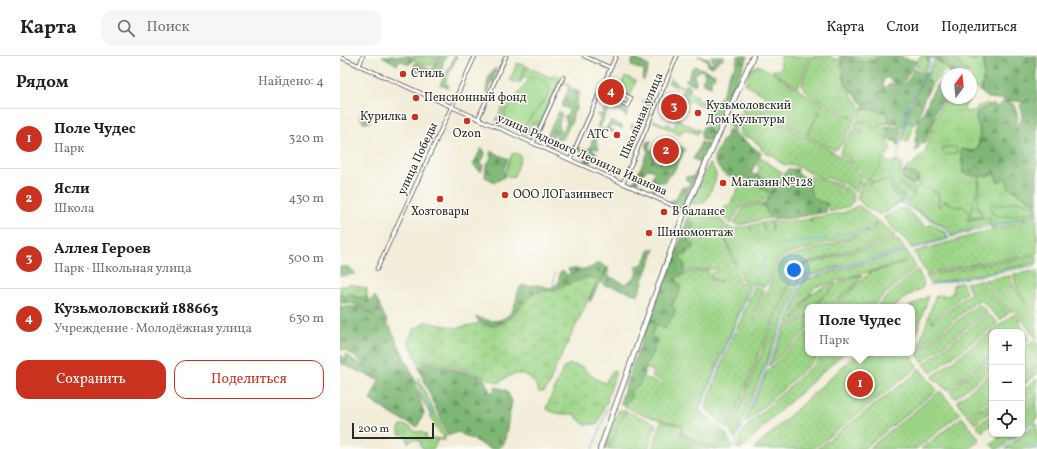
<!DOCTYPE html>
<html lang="ru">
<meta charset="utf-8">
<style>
body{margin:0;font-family:Vollkorn,serif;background:#f6f6f6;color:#202124}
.controls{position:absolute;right:12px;bottom:12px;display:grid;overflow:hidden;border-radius:8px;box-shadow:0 1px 3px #0004}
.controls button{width:36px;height:36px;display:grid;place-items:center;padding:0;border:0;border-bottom:1px solid #e0e0e0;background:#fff;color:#202124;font:20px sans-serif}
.compass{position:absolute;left:601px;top:12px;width:36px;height:36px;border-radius:50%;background:#fff;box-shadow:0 1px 3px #0004;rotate:15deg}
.scale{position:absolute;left:12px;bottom:10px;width:82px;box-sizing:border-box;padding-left:4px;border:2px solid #2b2b2b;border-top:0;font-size:11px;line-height:14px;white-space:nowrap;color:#2b2b2b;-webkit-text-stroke:3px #fdfcf7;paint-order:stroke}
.you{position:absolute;left:454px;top:214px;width:14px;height:14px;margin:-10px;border:3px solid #fff;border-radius:50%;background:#1a73e8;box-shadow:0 0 0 6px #1a73e833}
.badge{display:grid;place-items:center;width:26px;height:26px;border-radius:50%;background:#c8321e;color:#fff;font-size:13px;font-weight:700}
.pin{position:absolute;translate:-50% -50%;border:2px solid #fff;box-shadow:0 1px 4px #0006}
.popup{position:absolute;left:465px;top:248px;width:110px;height:52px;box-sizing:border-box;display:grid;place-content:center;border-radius:8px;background:#fff;filter:drop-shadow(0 1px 3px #0005);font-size:13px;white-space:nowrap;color:#757577}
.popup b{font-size:15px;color:#202124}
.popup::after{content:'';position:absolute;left:50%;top:100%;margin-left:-8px;border:8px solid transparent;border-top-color:#fff}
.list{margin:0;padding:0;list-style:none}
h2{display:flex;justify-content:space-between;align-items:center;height:52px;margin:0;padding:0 16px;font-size:17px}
h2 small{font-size:13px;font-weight:400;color:#757577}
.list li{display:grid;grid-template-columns:26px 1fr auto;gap:12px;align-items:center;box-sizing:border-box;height:60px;padding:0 16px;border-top:1px solid #e0e0e0}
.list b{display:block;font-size:15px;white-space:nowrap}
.list p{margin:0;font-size:13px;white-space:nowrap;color:#757577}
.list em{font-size:13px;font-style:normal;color:#757577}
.actions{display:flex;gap:8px;padding:12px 16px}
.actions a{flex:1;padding:9px 0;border:1px solid #c8321e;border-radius:12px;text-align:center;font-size:14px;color:#c8321e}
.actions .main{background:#c8321e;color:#fff}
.icon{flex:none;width:22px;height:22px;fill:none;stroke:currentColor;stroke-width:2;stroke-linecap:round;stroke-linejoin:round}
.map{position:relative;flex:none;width:697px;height:393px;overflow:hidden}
header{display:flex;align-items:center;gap:24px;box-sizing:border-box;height:56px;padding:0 20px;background:#fff;border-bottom:1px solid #e0e0e0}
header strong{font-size:19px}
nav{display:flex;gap:22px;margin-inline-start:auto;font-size:14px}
.search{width:280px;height:36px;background:#f6f6f6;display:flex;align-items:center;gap:10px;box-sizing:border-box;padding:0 14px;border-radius:12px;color:#757577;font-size:15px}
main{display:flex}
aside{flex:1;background:#fff}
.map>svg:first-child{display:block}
</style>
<header>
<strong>Карта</strong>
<div class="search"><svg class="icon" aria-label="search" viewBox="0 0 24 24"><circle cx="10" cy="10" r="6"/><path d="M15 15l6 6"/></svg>Поиск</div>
<nav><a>Карта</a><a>Слои</a><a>Поделиться</a></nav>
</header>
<main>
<aside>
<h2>Рядом<small>Найдено: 4</small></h2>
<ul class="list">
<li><span class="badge">1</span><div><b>Поле Чудес</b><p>Парк</p></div><em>320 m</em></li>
<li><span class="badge">2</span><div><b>Ясли</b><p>Школа</p></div><em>430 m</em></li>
<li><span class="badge">3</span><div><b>Аллея Героев</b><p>Парк · Школьная улица</p></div><em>500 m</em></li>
<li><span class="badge">4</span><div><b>Кузьмоловский 188663</b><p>Учреждение · Молодёжная улица</p></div><em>630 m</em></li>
</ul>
<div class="actions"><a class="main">Сохранить</a><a>Поделиться</a></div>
</aside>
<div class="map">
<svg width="697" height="393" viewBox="0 0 697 393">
<defs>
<pattern id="grass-tufts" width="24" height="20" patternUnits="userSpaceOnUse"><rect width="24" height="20" fill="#9ed688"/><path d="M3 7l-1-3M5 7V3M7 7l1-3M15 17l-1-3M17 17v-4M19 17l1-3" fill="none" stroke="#88b876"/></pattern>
<pattern id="forest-firs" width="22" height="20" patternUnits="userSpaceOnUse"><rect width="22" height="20" fill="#7eb774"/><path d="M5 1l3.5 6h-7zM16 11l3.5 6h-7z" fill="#67955f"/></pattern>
<pattern id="wetland-marsh" width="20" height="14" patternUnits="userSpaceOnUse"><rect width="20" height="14" fill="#9ed688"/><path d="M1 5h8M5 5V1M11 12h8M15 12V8" fill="none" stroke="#88b876"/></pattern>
<pattern id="garden-dots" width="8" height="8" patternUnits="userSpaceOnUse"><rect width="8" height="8" fill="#9ed688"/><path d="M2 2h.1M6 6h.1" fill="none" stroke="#88b876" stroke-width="1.8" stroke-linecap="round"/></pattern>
</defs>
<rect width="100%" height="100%" fill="#fdfcf7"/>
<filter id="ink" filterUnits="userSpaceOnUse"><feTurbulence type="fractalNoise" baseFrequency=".025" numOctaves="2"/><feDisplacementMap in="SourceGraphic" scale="8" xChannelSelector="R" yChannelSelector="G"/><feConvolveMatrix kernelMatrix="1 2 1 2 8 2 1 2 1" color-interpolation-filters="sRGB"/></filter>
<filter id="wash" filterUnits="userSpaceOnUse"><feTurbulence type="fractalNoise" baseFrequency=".012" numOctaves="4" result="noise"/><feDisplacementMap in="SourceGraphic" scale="16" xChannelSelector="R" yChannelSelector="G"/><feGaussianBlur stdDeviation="0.9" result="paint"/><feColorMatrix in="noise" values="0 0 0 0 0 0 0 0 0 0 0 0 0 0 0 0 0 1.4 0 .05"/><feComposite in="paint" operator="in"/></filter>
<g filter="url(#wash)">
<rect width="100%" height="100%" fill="#f2edd8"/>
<path fill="url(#grass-tufts)" stroke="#64805a" d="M613,0H630V3L636,4L641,1L644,3V18L641,36L637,32L634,33L631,32V18H629C626,12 620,10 618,5L615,4Z
M186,10L212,22L214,18L221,21L199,70L192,67L188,79L156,65L163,49L167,52L189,24L184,21L179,28Z
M285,20L296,25L290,40L279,35Z
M348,36L357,40L356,42L366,47L368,45L372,46L369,53L351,45H349L348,48L345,47Z
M322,42L346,52L343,58L320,48Z
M607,42H626V44L629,46L624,51V54L627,56L636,54L637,51L648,47L650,49L637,56L636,64L640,73L638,92L633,95L621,93L623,117L646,120L654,118L658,126L666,122L669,131L697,149V160L695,159L651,172L649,161L628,164L629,158L622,150L616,151L606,145L600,151L598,150L599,143L598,137L593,135L587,131L577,130L579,122L564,115L585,96L595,62Z
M330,59L340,63V65L359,74L357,78L344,73L340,79L313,65V64L327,70L328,67L331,70L334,72L337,64L330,63Z
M372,60L382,64L376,80L371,78L370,74L367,72Z
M544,103L551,107L557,104L562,108L560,119L566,125L574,130V137H572C569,132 564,132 562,127L560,138L565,141L561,146L559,147L560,144L552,135L550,125L531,126L529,123L526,125L541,110V106Z
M369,108H370C373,111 375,115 376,119C376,125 368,142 364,147L352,148V146Z
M11,228L27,233V241L15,242L13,239L6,242L0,239V230H7Z
M78,321L106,380L104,385L98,383L93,393H85L80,390L81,386L74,383L68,387L67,382L65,379L59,378V373L62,369C62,369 68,370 68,370C74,373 74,378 82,375L87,380L86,383L88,385L93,382L102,383L104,380C94,374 94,365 89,356C85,348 82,346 79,336L80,335Z
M279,354L286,355L277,373V378L270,389L269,393H265Z
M697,367V393H665Z"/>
<path fill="url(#forest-firs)" stroke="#547150" d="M42,0H71L73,5L68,9L62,5L58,6L57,9Z
M98,0H107L103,6V9L101,15L105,20L115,0H117L106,25V28L109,29L108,32L101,29L103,20C101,19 98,16 95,16C85,16 82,23 74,12L75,7L92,14Z
M294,0H297V4L309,10L304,24H303L302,22L304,16L303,14L293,11L291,9Z
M357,0L369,2L370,9H372C373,5 373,3 371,0H384V2L382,4L380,3L373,11L368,10L367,4Z
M397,0H408L384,51L387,53L382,64L377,61L368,58L373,47L377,45L382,39L389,18L396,9Z
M499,0H508L522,6L536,4L537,0H562L563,2L577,5L564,25C558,28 551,26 547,21L543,25L544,32L529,47L523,49C518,41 509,34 505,25C502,17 505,7 499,0Z
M586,0H613L615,4L618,5C621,10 626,12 629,18H608L610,16L600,6L591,1L588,7Z
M630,0H697V148L669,132L666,122L658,126L655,117C641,122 636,121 623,117L621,93L633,95L639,92L640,73L636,64L637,56L653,48L657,51C669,38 677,49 678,63L676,66L679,68C683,62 683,56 680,50L682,47L683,46L648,42L641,36L644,18V3L641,1C636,4 635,5 630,3Z
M355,10L375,18L374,22L371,25V30L363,27L362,24L365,20L363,14C357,15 356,17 354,22L356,25L355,29L345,24L348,23L352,12H355Z
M156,12L154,25L147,37L146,36C147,26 148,18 156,12Z
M574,12L585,19L577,36L570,45L564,71L555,67H549L547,58L534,54L522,53V51C537,47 541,31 551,28C557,26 561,30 566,26C570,23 572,17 574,12Z
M587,15L588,16L587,24L592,28L582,47L579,65L573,68L566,66C569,46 579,34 587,15Z
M607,20V40L596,55L585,87H580L578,94L575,95L576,88L574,85L576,81L578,69L593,35L597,29L603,25Z
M331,22L342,31L345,28L351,31L344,48L338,46V44L343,33L338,29L335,31L328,27Z
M223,25C228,26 231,30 231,34L233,33L239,36L240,39H236L238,43L236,48L237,52L233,57L232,65L223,83H217L215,78L206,89L204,87C208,76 214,67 218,57L220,56L222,59L218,70L221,75H223L227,67L224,60H227L229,55L225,51H222V49L229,31L223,27Z
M263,40L269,43L271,47C279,47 284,48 288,56L286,61L281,56L270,52L267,56L259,73L257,71L261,61L256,58L262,59L267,45L262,42Z
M312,44L314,45L308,59L305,60V64L298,68L294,73H292L291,69L298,67L301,64L307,49L302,45L309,46Z
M20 61a6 6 0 1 1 12 0a6 6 0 1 1-12 0Z
M396,57L404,60L403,64L399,65L394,75L387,68L391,60Z
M271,65L282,70L283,72L275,71L269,69V73L273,74V77L267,73L261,78L253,79L252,77L257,74L260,75L262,73H266Z
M364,70L370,74L374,82C369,87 368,85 362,83L361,75Z
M549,70L562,72L558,90L556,85H552L548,82Z
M388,73L421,97L411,117L422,122L437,125L431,138L412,126L410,123C398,119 387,125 379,112C376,109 374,105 374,101L384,82L386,80Z
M253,81L257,82L256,87L259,93L252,92V94L257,97L255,101L251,99L253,102L250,107L244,105L246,98L236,93L237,91L245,94L250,92Z
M311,84L309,92L311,95L313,94L316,87H318L319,90L316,94V99L313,102L318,107L321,106L324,108L327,107L336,94L335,91L336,89L344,92V95L333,117L328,120L325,126H319L314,135L313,134L314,128L310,125L315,116L312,114L308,113L301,120L296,128L294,126L308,96L306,86H309Z
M361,86L367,88L368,92C363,97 360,100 361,108L344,146L342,149L337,150L330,148L331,144H335L341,132L348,130L350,126L347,124L345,121H353L360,108L359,106L353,103C356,98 359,92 361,86Z
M141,93L144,94L145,98L141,107L143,111L141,116L139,115L140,113H137L133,109Z
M151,95L168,103L163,114L165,121L155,126L145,121L146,110L151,102L150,98Z
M448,113H458L457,117L468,123L472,140L479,145L487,147L486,156L447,163L429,162L423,148C434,138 438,124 448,113Z
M564,115L575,118L579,122L578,126L575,128L570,127L562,121L563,116Z
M348,161L354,168L348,186L354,189V192L347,195V199L340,202L344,206V218L341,219L340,236L332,249L337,255L325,273L316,269L318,283L299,330L291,337L292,341L285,348L287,352L281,348V345L289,318L291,317V314L322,230L328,211L339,190Z
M310,193H315L298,239L271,230H264L261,226L268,211V220L285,228L294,222L298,215L295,210H298L304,207Z
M260,207L262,208L264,211H267L250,246V240L252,234L182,263L151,274L140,267L136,261C141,262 146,264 151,265C162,266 173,258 175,248C177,241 177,236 181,230L197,229L210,232L218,228L220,216L224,215L226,219H228L230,217L228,213C238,212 249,216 256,208Z
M0,211H9L16,218L0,220Z
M10,237L18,242L27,241L30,245L35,240L48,267L41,264L50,271L76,326L78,338L84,357L77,371L58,362L30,344L39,324L32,317L36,323L0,307V299L7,303L6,298L15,305L26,312C19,304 11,295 0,293V250L20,251L34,260C24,250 14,246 0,247V239L2,238L6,241Z
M88,306L139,320L144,323L151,338L156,331L166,334L172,345L164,388L159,393H151L118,376L108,380L78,311Z"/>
<path fill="url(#wetland-marsh)" stroke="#64805a" d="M636,109L640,112V129L637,149L641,157V160L634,162L631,161C630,153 633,149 635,142C638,131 640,119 636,109Z
M678,145L697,152V156C682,155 664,167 651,156V148L662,149Z
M249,221L258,223L211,322L210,328L204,336H199C191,314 175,313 159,327L133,316L92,305L88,304L79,308L68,284L73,274L86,266L116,272L140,267L152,270L165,267L194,237L213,234Z
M230,308L243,311L254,322L265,327L273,314L276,315L268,341L267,347L265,348L258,368H251L245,369L237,362L235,358C224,358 214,359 206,352L224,311Z"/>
<path fill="url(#garden-dots)" stroke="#64805a" d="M441,0H453L457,2L458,0H470L458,31L433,16L432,14H440L442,7H440Z
M472,0H490L494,3H499C502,7 501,11 502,15C503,23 506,31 511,36V39C521,49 522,50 516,63C507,59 463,38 462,29C462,23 470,7 472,0Z
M508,0H537L536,4L522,6Z
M580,0H586L589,8L584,16L576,10Z
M596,3L607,13L592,28L586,22Z
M418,9C451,26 480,51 515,64C510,72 503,91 495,94L467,80L480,55L467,79L423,57L431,44L405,28L411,13Z
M398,41L423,54L416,64L402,56L403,51L396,46Z
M522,53L534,54L548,58L549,67L532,69L527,65H518Z
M404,60L419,69L426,60L488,93L505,104L511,107L521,122L516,137L506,128L489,122H481L454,109H445L438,105L433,99H429L421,93V90L409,81H404L399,78L401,74L399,71L402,70L404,67Z
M517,65L527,67L530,71L548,70L546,80L551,94L541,106V110L526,125L514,107L500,98L505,87L513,74L522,78V75L514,72Z
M566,66L573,68L572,75L568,86L562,84Z
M603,91H616L617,95L615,98L604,99L602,97Z
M421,101L429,108L442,116L437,125L422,122L417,119L420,112L417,110Z
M471,120C481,125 491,125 502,129L497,137L499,138L505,130L513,139L514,145L509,150L490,156L487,147L479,145L472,140L468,123Z
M404,121L410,123L412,126L431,138L422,146L403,150L399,153L391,168L380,159L386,150L389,151Z
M522,126C532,128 541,124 551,126C553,133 551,138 559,141L560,144L559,147L551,151V153L539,159L538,157C530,156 523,148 517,143Z
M561,127C563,130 571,136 574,138L570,144L565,146H561L565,141L558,137L556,131Z
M579,130H582L586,133L590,132L592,135L598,137L599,143L598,150L600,151L605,145L616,151L622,150L629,156L628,164L649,161L650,168L611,180L607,172L565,148L574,140L576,132Z
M423,148L429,162L399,169L394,168L403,152Z
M518,150L521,151L537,165C529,179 502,183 487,187C478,189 471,192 463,194C454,197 444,198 437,205L428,227L424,231L414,227L411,228L401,223L400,216L384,178L387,170L393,173L409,170L411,175L410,170L421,167L426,176L422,167L430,165L432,174V165L451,166L470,163L471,167V162L503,157Z
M356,153L376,161L386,168L383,173V179C387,188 401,219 398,227L400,228L401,226L410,230L357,357L359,358L360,356C372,364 389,378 391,393H374L341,377L343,369C331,366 291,359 285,348L292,341L291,337V333L299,330L302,321L317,326L323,330L324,329L319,324L312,320V313H305L318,283L311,280L316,269L325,273L336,255L332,249L340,236V229L338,227L336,222L347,217L368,215L371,224L381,226V224L372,223L371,217L378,215V213L345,215L344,206L340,202V200L347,199V195L354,192V189L348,186L354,168L348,161V156Z
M560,153H566L586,171L592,168L606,177L608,182L571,192L569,188L543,162Z
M695,161L697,162V197L586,217L574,196L680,166L681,165Z
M539,165L555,180L552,182L457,210L453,215L422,291L419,296L416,306L389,371L386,373L376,362L377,357H376L374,361L365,351L380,312L415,230L424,234V236L413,264L415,265L438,208L441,204L448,201L520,180L531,174Z
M556,182L564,191V193L461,221L395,383L390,375L454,217L457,213L464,209L554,184Z
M567,195L570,200L560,207L475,231L471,236L453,262H455L471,238L482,232L494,227L496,228L471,251H468V254C462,260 456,270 447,267L464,224Z
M697,199V207L590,228L586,219Z
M571,202L576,211L531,251H493L529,217L558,209Z
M577,213L584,227L582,232L565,242L554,251H536Z
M697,215V258C688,247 673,233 674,218Z
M522,219C517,230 499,242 490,251H473L500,226Z
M671,220V225L676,234L697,262V283L674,254L669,256L644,224Z
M641,224L668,258L660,264L640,243L578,293L595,241L601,239L607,240L613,237V229L622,226L626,237L592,264V266L631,237L626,227Z
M588,240L587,245L572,291V251H569Z
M639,248L647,256L582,306L578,300L577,296Z
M468,257V272L429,310L446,269C456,272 462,263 468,257Z
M648,258L658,267L591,317L584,308Z
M674,258L680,265L681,270L690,282L682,289V276H652V298L607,334L592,321Z
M468,275V297H482L406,367V364L427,315Z
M694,284L697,287V318L682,330V322L695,311L694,310L682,319V294Z
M486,297H504L434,360L401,393L397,392L404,373Z
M517,297H572V301L577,310L574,314L473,393H414Z
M652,300V313L615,342L609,335Z
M579,312L597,334L523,393H477L575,318Z
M652,317V342L628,361L617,345Z
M697,323V332L682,344V335Z
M600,335L620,358L576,393H528Z
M697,335V348L682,359V347Z
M652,345V354L635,368L630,362Z
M697,350V362L682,374V362Z
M286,355L316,368L308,393H269V389L277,378L276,373Z
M652,358V368L642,376L637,370Z
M622,361L640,384L629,393H581Z
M321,365L342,370L340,378L370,393H312Z
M662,378H677L658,393H655L650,388Z"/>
<path fill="#9ed688" stroke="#64805a" d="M73,0H96L92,9H85L75,5Z
M177,7L186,10L179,28L170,24Z
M194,21C203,22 212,29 208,39L185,69C178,72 169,68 165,61V56L167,52L189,23Z
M175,97L180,99L181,102L174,120L170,121L165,118V116L172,98Z"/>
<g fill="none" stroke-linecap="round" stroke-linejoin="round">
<path stroke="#5ba4d2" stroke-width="1" d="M595,0L577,36L570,45L557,104L551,111L552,116L550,120L553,128L555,138L563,140L560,147L605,172L608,182L695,158L697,159
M544,158L560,147
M493,181L527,173
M441,188L486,183
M572,193L608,183
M591,229L697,209
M213,234L215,217
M79,336L84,345L87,346L94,361
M682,376L697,365
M682,386L697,393
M394,391L463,222L567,194
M253,393L268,351
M395,393L385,377L373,365L359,354L384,297L396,266L426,200
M661,393L680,378"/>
</g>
</g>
<g filter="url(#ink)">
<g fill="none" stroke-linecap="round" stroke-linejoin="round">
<g stroke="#494845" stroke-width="4.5">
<path id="street" d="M244,0L271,12
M0,1L345,155
M19,10L23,0
M263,29L291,42L287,50L274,44
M138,63L166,0
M193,87L223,21
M230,104L276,0
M283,127L337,0
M37,213L135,0"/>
</g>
<g stroke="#494845" stroke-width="6">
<path id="secondary" d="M260,393L345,155L413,0"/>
</g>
<use href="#street" stroke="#fff" stroke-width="3"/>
<use href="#secondary" stroke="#fff" stroke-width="4.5"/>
</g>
</g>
<g fill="#c8321e" stroke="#fdfcf7" stroke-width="1.5">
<circle cx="63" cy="18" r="4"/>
<circle cx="76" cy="42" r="4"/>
<circle cx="358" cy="57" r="4"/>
<circle cx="75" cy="61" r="4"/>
<circle cx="127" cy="65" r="4"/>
<circle cx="277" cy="79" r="4"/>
<circle cx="383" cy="127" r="4"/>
<circle cx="165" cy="139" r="4"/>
<circle cx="100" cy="143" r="4"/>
<circle cx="324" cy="156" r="4"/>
<circle cx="309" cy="177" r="4"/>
</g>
<g text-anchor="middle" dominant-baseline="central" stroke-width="3" stroke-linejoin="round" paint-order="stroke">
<g font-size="12" fill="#2b2b2b" stroke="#fdfcf7" text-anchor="start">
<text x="71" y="18">Стиль</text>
<text x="84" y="42">Пенсионный фонд</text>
<text x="366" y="50">Кузьмоловский<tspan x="366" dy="14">Дом Культуры</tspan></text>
<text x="67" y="61" text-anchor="end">Курилка</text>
<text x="127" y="78" text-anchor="middle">Ozon</text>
<text x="269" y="79" text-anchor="end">АТС</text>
<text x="391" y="127">Магазин №128</text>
<text x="173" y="139">ООО ЛОГазинвест</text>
<text x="100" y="156" text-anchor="middle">Хозтовары</text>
<text x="332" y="156">В балансе</text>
<text x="317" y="177">Шиномонтаж</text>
</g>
<g font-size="12" fill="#2b2b2b" stroke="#fdfcf7">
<text transform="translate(302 60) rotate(-67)">Школьная улица</text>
<text transform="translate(242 99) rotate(24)">улица Рядового Леонида Иванова</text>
<text transform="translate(78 103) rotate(-65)">улица Победы</text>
</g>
</g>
</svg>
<div class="controls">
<button>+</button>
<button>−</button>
<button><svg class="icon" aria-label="locate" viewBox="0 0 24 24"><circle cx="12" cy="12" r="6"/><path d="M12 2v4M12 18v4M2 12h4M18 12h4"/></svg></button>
</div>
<svg class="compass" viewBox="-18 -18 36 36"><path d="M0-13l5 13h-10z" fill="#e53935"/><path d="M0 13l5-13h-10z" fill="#757577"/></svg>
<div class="scale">200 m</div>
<div class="you"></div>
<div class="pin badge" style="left:520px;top:328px">1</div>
<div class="popup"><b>Поле Чудес</b>Парк</div>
<div class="pin badge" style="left:326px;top:95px">2</div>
<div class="pin badge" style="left:334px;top:51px">3</div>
<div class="pin badge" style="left:271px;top:36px">4</div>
</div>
</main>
